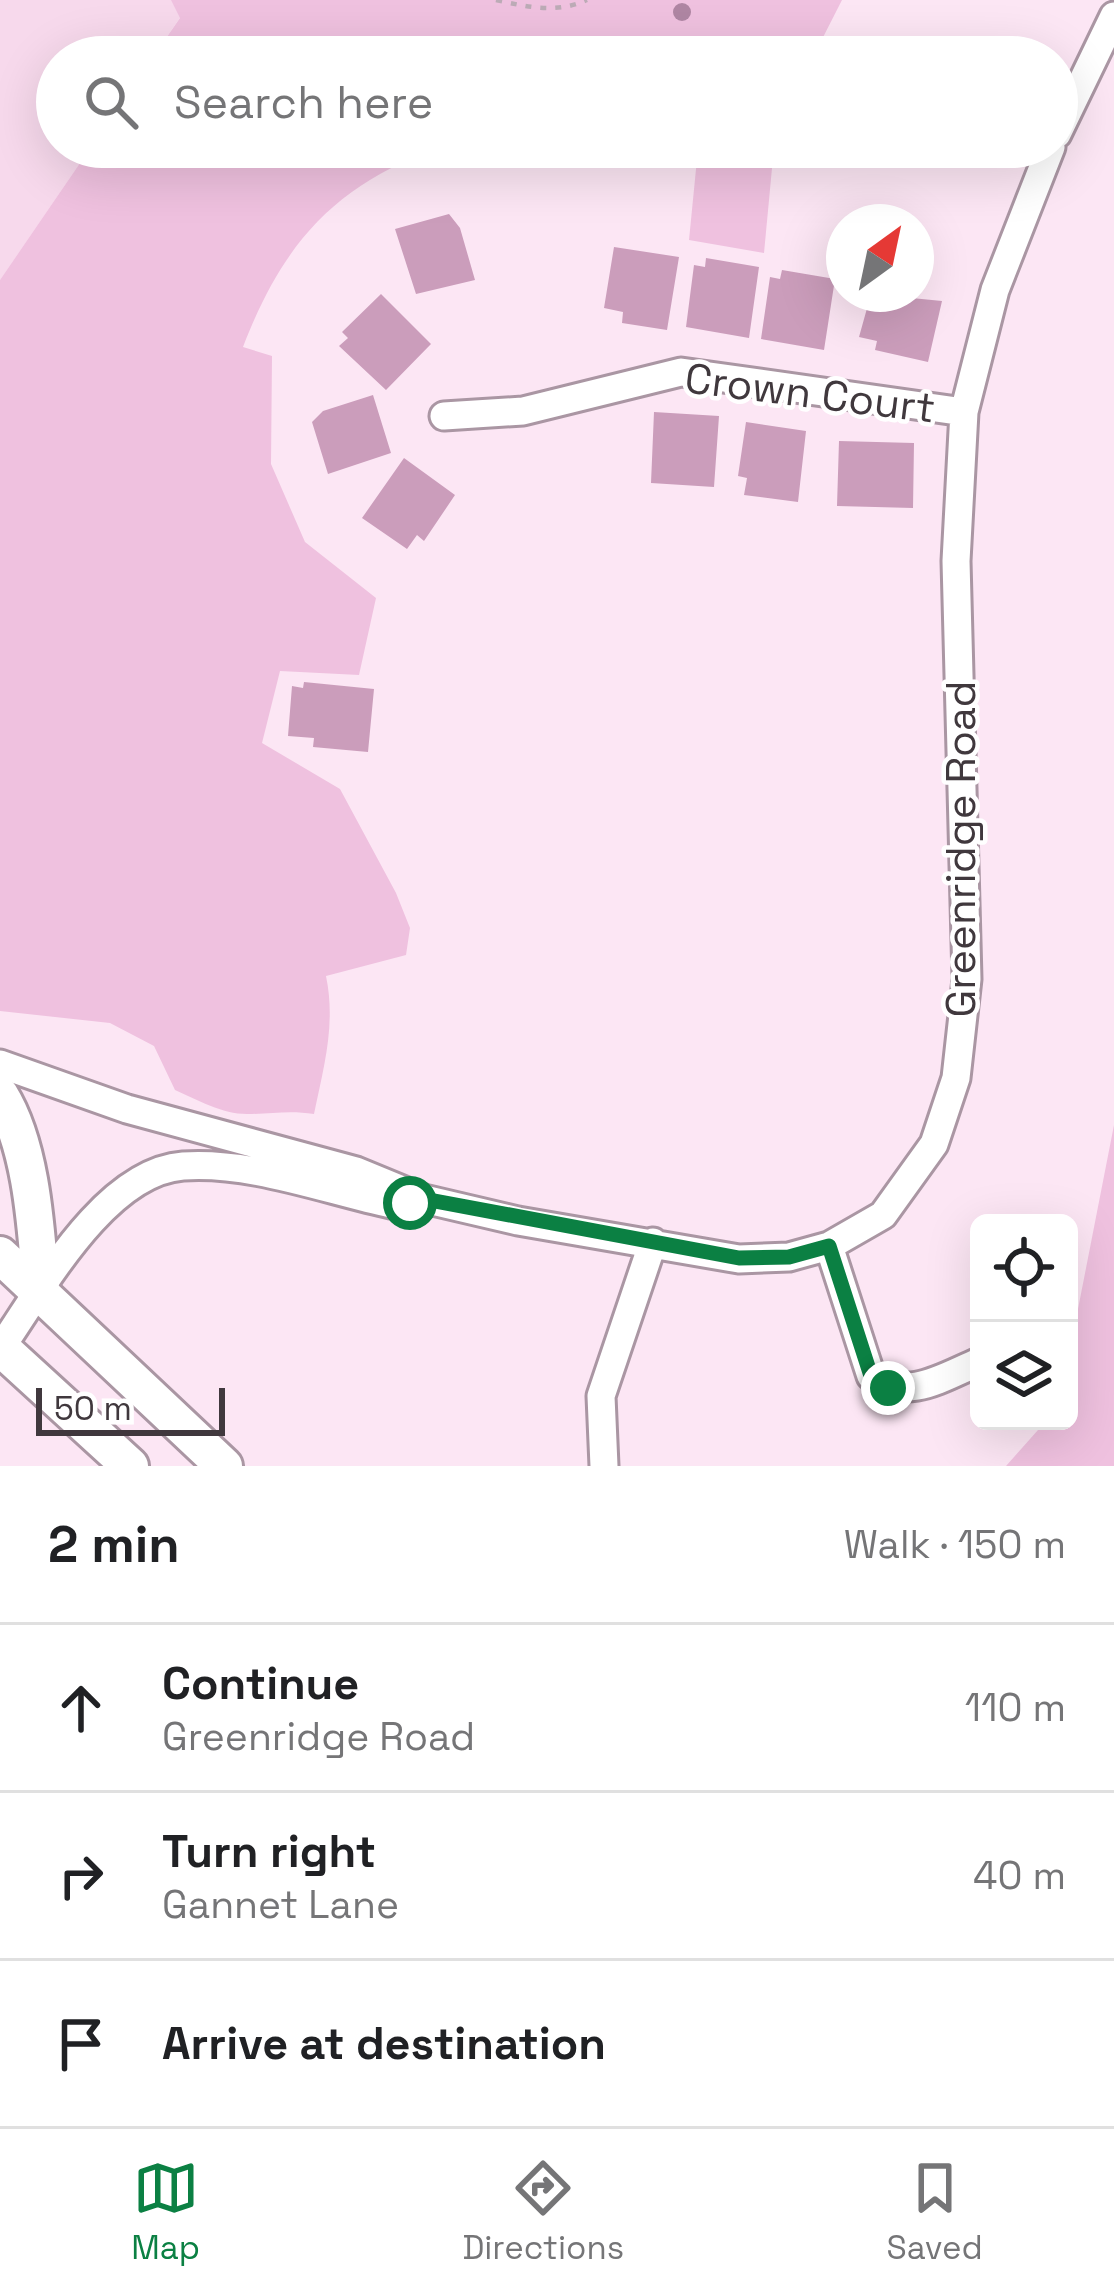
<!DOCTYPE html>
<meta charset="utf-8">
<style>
body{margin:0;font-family:"Space Grotesk",sans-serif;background:#f2f2f2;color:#202124}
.controls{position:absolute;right:36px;bottom:36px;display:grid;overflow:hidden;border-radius:18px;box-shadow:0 12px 48px #0002}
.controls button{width:108px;height:108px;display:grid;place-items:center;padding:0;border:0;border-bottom:3px solid #e0e0e0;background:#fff;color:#202124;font:60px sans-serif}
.compass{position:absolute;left:826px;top:204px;width:108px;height:108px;border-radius:50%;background:#fff;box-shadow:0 12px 48px #0002;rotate:33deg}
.scale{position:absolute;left:36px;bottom:30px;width:189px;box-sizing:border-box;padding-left:12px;border:6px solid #40383d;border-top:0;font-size:33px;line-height:42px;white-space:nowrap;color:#40383d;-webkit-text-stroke:9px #fff;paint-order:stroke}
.stop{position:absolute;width:36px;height:36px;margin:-27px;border:9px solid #0b8043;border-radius:50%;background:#fff}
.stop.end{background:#0b8043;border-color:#fff;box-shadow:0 3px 12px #0008}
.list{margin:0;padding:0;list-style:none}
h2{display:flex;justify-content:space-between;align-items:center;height:156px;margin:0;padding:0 48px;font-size:51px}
h2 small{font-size:39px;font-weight:400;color:#757577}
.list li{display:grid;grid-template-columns:78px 1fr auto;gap:36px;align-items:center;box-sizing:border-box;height:168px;padding:0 48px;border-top:3px solid #e0e0e0}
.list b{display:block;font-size:45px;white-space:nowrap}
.list p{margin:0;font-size:39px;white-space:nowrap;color:#757577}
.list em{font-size:39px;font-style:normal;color:#757577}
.icon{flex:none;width:66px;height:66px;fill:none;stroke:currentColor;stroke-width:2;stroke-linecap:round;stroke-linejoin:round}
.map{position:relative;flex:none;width:1114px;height:1466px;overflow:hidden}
.search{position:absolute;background:#fff;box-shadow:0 12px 48px #0002;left:36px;right:36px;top:36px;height:132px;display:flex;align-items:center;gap:30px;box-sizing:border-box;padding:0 42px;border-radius:66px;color:#757577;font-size:45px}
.sheet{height:660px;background:#fff}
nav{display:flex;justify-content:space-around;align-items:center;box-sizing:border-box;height:168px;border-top:3px solid #e0e0e0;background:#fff;font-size:33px;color:#757577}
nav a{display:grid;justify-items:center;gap:6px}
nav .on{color:#0b8043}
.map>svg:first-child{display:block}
</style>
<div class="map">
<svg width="1114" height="1466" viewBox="0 0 1114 1466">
<rect width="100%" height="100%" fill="#fce6f4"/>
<path fill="#f7d9ec" d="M0,0H192L153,57H57V147H91L0,280Z"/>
<path fill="#efc1df" d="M171,0H842L813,57H153L180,18Z
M91,147H439C334,186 283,243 243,347L272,356L271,464L305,542L376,598L359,675L280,671L262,743L340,789L396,893L410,928L406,955L326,976C336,1024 324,1066 314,1114C289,1110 271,1114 247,1114C222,1114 198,1100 175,1090L154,1046L110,1023L0,1011V280Z
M648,147H774L764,253L689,240L697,159L677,164Z
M1114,1125V1466H1006L1046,1421H1069V1355Z"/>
<path fill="#cb9dbb" d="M449,214L460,228L475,280L416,294L395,229Z
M614,247L679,257L667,330L622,323L623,312L604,308Z
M706,258L759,267L749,338L686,327L694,265L705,267Z
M782,270L835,279L824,350L761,339L770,277L780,279Z
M381,294L431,344L386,390L339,346L348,338L342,332Z
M871,294L942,301L928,362L875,350L877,341L859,337Z
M373,395L391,453L328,474L312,422L323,411Z
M654,412L719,416L714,487L651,483Z
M746,422L806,431L798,502L744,495L747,478L738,476Z
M839,441L914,443L913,508L837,506Z
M404,458L455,495L424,541L417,535L407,549L362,518Z
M304,682L374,689L368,752L313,747L314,738L288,736L292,686L303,688Z"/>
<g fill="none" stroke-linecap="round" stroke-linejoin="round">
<g stroke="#aa96a3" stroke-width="33">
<path id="minor" d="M1057,134L1114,16
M444,416L523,411L681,372L964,412
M0,1064L127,1109L356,1171L424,1199L518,1221L739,1259L789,1257L829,1246L883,1215L934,1144L956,1078L967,979L956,561L964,412L995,290L1051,147
M829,1246L871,1376C909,1401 941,1378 979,1362
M0,1349C41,1290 104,1172 183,1166C250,1161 326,1190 391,1204L414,1202
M604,1466L601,1396L653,1242"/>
</g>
<g stroke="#aa96a3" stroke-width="42">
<path id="major" d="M0,1095C32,1147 36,1229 41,1289
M0,1255L224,1466
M0,1347L130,1466"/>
</g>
<path stroke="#bcabb6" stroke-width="4.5" stroke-dasharray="6 9" stroke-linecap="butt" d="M496,0C529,7 555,14 587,0"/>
<use href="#minor" stroke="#fff" stroke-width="27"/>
<use href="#major" stroke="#fff" stroke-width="36"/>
</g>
<circle fill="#af86a3" cx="682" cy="12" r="9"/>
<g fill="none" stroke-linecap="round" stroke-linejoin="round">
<path stroke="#0b8043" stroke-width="15" d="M410,1203L424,1199L739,1258L789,1257L829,1246L871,1376L888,1388"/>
</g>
<g text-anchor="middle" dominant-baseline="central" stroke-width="9" stroke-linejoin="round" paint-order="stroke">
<g font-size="42" fill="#40383d" stroke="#fff">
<text transform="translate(810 393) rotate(7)">Crown Court</text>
<text transform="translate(960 849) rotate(-90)">Greenridge Road</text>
</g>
</g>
</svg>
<div class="controls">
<button><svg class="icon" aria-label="locate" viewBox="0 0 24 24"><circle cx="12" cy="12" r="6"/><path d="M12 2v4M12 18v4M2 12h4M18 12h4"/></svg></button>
<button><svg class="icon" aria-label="layers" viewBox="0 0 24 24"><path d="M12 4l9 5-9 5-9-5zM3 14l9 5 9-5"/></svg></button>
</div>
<svg class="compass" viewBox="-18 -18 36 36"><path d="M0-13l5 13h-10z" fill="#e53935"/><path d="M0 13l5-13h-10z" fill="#757577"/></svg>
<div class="scale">50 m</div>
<div class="stop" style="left:410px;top:1203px"></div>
<div class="stop end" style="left:888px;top:1388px"></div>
<div class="search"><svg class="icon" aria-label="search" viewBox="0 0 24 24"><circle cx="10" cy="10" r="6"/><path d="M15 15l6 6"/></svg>Search here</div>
</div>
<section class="sheet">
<h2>2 min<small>Walk · 150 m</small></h2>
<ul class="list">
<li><svg class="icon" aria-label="ahead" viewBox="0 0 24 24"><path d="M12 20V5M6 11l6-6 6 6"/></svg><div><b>Continue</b><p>Greenridge Road</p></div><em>110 m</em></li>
<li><svg class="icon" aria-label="right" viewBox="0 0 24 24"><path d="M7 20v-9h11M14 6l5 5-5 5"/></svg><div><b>Turn right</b><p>Gannet Lane</p></div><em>40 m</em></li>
<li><svg class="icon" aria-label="arrive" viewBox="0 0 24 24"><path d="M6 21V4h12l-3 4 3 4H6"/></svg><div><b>Arrive at destination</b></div></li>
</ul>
</section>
<nav>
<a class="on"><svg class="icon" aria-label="map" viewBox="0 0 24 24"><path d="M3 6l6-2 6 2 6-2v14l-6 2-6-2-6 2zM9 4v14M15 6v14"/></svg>Map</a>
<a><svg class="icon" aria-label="directions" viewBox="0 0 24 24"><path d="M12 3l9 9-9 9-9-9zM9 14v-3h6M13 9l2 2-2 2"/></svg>Directions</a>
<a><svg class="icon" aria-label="saved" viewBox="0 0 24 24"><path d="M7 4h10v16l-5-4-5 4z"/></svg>Saved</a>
</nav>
